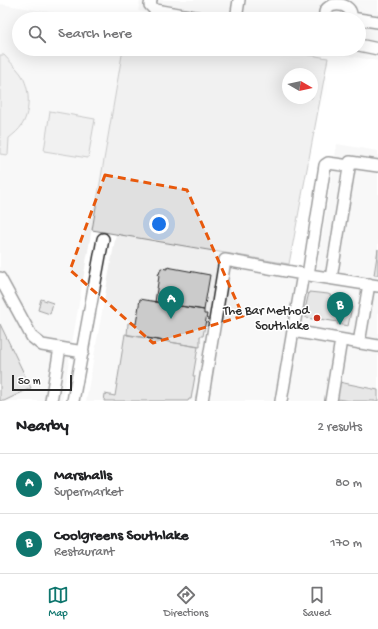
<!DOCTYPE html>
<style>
body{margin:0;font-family:"Gochi Hand",sans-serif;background:#f2f2f2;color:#202124}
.compass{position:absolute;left:282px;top:68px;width:36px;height:36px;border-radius:50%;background:#fff;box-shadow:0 4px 16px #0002;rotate:99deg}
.scale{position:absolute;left:12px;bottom:10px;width:60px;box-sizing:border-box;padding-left:4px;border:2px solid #2b2b2b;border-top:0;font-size:11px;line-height:14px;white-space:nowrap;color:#2b2b2b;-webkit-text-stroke:3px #fff;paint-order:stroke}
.you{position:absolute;left:159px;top:224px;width:14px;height:14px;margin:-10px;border:3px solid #fff;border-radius:50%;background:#1a73e8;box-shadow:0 0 0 6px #1a73e833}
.badge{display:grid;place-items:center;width:26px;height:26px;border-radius:50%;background:#0f766e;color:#fff;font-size:13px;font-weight:700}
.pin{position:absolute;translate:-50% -33px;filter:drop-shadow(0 1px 2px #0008)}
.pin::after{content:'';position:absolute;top:21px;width:14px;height:12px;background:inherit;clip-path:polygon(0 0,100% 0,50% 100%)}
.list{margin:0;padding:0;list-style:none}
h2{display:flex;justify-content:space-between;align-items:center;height:52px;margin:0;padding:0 16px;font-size:17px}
h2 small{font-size:13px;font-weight:400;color:#757577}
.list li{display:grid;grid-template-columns:26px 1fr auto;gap:12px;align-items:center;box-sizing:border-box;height:60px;padding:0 16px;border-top:1px solid #e0e0e0}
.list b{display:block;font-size:15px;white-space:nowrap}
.list p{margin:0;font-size:13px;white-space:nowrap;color:#757577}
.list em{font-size:13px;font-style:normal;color:#757577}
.icon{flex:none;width:22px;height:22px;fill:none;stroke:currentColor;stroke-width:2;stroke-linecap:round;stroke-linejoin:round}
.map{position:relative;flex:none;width:378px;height:401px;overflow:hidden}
.search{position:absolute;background:#fff;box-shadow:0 4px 16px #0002;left:12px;right:12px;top:12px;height:44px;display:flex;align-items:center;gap:10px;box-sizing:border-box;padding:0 14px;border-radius:22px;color:#757577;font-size:15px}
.sheet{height:172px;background:#fff}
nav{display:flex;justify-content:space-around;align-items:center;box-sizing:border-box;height:56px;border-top:1px solid #e0e0e0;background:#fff;font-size:11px;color:#757577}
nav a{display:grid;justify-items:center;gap:2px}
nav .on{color:#0f766e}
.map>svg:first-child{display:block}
</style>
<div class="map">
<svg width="378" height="401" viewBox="0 0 378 401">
<rect width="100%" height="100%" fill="#fff"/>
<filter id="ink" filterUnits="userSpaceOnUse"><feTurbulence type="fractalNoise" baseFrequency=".025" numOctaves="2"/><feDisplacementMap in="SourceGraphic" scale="8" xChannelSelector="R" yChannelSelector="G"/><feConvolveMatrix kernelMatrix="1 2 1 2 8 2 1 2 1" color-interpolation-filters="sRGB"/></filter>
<g filter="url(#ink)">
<path fill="#efefef" d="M140,0H378V61L306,49H359V19H147L148,13L138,11Z
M0,4L94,19H19V49H123L62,401H0Z
M337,144L378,151V401H86L116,234L317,269Z"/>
<path fill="#e0e0e0" stroke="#868686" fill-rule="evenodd" d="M123,49H273L328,58L289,264L92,230ZM288,74H312V98H288Z
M0,55H4C9,61 16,67 21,74C30,88 31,110 22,125C19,130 14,134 9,138L8,155L0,154Z
M50,111L95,119L88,158L44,151Z"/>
<path fill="#cbcbcb" stroke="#2b2b2b" d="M378,249V275H374Z
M167,267L210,275L204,310L155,302L159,276L158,274H159L161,268L167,269Z
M309,292L328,294L332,296V297L351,301L350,307H352L348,326L337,324L338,322L313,318V319L306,318V314H304Z
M41,299L53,303L50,314L38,310Z
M140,299L204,310V314H207L203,336H200V347L127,335L128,323L136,324Z
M0,324L31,388L4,401H0Z
M125,334L198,347L193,376H195L191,399H189L188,401H104L105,394L115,396Z
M339,382L378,390V401H351L337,399Z"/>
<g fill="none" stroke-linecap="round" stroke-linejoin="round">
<g stroke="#2b2b2b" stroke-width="14">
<path id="minor" d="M151,0L150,5L155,10L206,19
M351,18L378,22
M236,19L239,0
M326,19C318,0 357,0 350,19
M359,45L378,49
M303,274L293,331L378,346
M308,275L325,165L328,163L350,166
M0,278L32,337L42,345L83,352
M331,278L350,162L378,166
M359,343L369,284
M51,401L60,348
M73,401L103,239
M202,401L225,260L303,274L378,286
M281,401L293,331
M331,401L341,340"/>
</g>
<use href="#minor" stroke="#fff" stroke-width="11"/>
</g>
</g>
<path d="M0 0H378V401H0ZM105,175L187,190L243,316L153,343L70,270Z" fill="#fff" fill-opacity=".55" fill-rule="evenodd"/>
<path fill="none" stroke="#e8590c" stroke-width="3" stroke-dasharray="8 5" stroke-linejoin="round" d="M105,175L187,190L243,316L153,343L70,270Z"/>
<circle fill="#c8321e" stroke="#fff" stroke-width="1.5" cx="317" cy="318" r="4"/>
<g text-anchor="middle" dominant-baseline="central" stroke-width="3" stroke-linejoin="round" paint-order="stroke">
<g font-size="13" fill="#2b2b2b" stroke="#fff" text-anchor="end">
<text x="309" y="311">The Bar Method<tspan x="309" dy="15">Southlake</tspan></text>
</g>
</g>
</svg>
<svg class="compass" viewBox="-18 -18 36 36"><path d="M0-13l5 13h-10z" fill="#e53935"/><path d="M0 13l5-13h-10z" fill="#757577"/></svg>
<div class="scale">50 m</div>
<div class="you"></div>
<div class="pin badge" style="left:171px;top:319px">A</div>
<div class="pin badge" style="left:340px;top:325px">B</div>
<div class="search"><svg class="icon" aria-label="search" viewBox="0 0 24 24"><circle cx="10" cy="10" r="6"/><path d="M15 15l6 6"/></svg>Search here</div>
</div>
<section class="sheet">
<h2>Nearby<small>2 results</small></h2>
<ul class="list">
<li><span class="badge">A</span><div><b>Marshalls</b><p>Supermarket</p></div><em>80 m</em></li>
<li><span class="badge">B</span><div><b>Coolgreens Southlake</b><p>Restaurant</p></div><em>170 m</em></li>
</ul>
</section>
<nav>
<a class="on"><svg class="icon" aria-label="map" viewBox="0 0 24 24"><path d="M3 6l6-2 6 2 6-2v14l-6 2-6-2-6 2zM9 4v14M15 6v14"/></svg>Map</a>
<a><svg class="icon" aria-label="directions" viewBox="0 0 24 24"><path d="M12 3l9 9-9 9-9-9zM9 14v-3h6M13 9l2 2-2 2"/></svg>Directions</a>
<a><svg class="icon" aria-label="saved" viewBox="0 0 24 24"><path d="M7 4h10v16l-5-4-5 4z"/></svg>Saved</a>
</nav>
